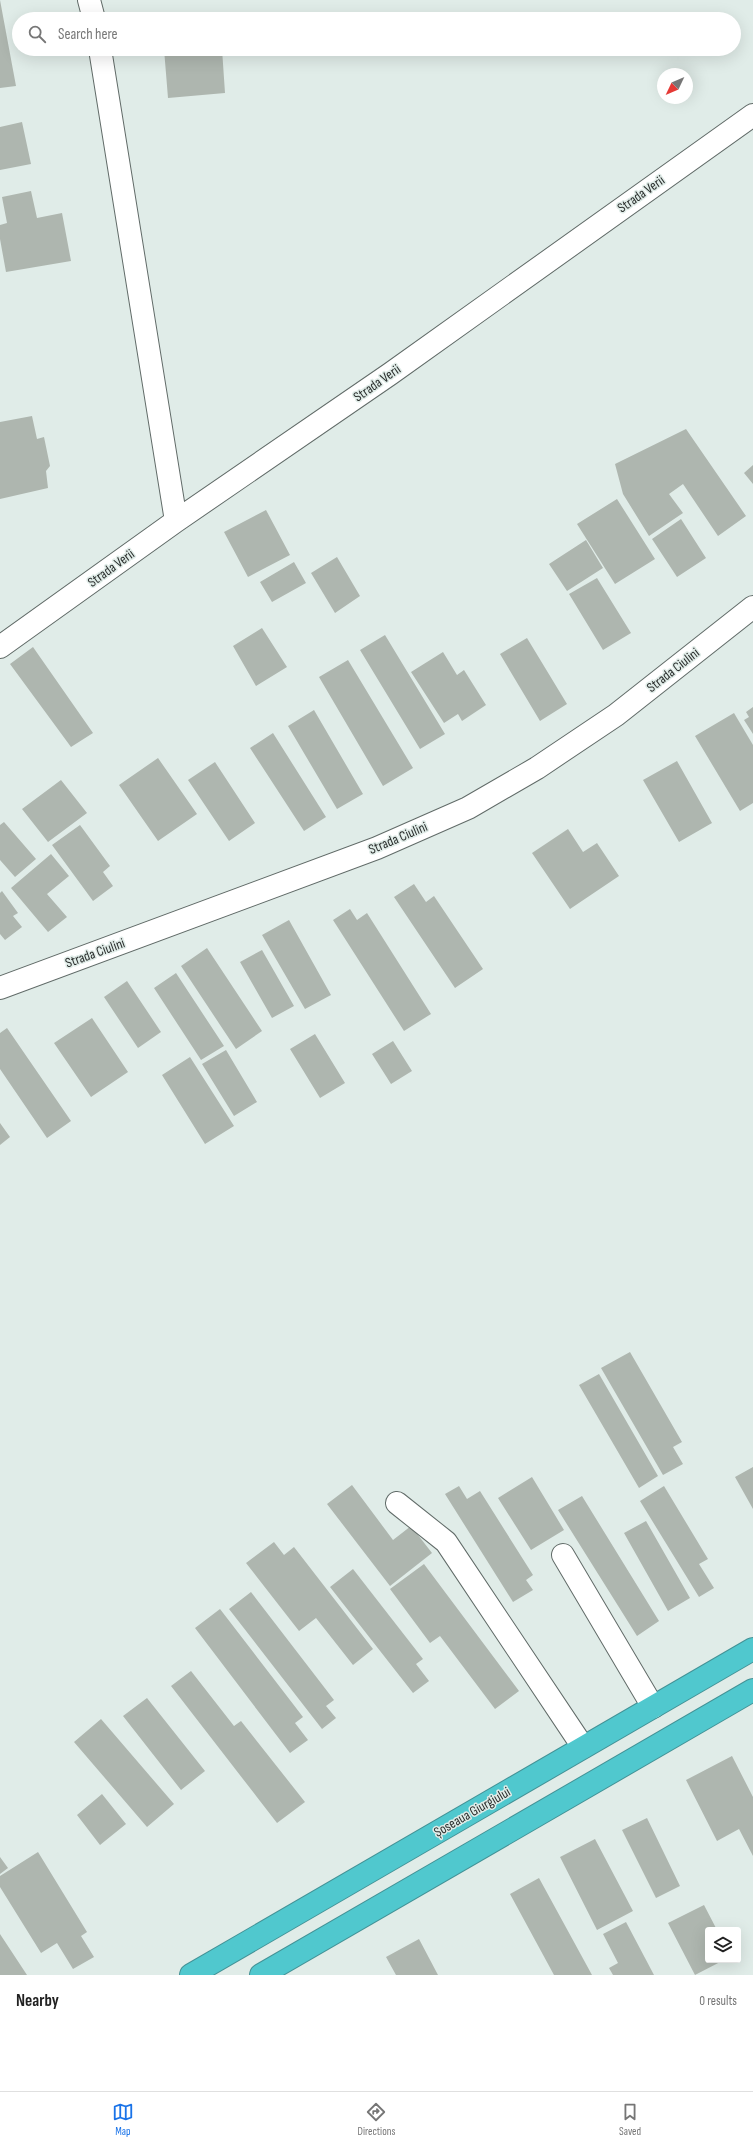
<!DOCTYPE html>
<meta charset="utf-8">
<style>
body{margin:0;font-family:"Sofia Sans Condensed",sans-serif;background:#f6f6f6;color:#222}
.controls{position:absolute;right:12px;bottom:12px;display:grid;overflow:hidden;border-radius:4px;box-shadow:0 4px 16px #0002}
.controls button{width:36px;height:36px;display:grid;place-items:center;padding:0;border:0;border-bottom:1px solid #e0e0e0;background:#fff;color:#222;font:20px sans-serif}
.compass{position:absolute;left:657px;top:68px;width:36px;height:36px;border-radius:50%;background:#fff;box-shadow:0 4px 16px #0002;rotate:226deg}
.list{margin:0;padding:0;list-style:none}
h2{display:flex;justify-content:space-between;align-items:center;height:52px;margin:0;padding:0 16px;font-size:17px}
h2 small{font-size:13px;font-weight:400;color:#767676}
.icon{flex:none;width:22px;height:22px;fill:none;stroke:currentColor;stroke-width:2;stroke-linecap:round;stroke-linejoin:round}
.map{position:relative;flex:none;width:753px;height:1975px;overflow:hidden}
.search{position:absolute;background:#fff;box-shadow:0 4px 16px #0002;left:12px;right:12px;top:12px;height:44px;display:flex;align-items:center;gap:10px;box-sizing:border-box;padding:0 14px;border-radius:22px;color:#767676;font-size:15px}
.sheet{height:116px;background:#fff}
nav{display:flex;justify-content:space-around;align-items:center;box-sizing:border-box;height:56px;border-top:1px solid #e0e0e0;background:#fff;font-size:11px;color:#767676}
nav a{display:grid;justify-items:center;gap:2px}
nav .on{color:#1a73e8}
.map>svg:first-child{display:block}
</style>
<div class="map">
<svg width="753" height="1975" viewBox="0 0 753 1975">
<rect width="100%" height="100%" fill="#e0ece8"/>
<path fill="#aeb6af" d="M0,0L16,86L0,88Z
M164,49H222L225,93L168,98Z
M22,122L31,164L0,170V127Z
M31,191L37,218L62,213L71,261L6,272L0,239V225L7,223L2,197Z
M32,416L37,439L44,437L50,466L46,471L48,488L0,499V422Z
M686,429L746,516L718,536L683,484L669,494L683,513L649,536L623,494L615,464Z
M753,465V484L744,473Z
M617,499L655,559L615,584L577,524Z
M266,510L290,555L248,577L224,532Z
M681,519L706,558L677,577L652,539Z
M586,540L603,568L567,591L549,564Z
M337,557L360,596L335,613L311,573Z
M294,562L306,583L272,602L260,582Z
M597,578L631,633L603,650L569,594Z
M262,628L287,667L256,686L233,646Z
M385,635L445,734L420,749L360,650Z
M527,638L567,704L540,721L500,654Z
M33,647L93,733L71,747L10,664Z
M443,652L457,675L464,670L486,705L462,721L458,714L444,723L411,672Z
M348,660L413,768L383,786L319,677Z
M753,707V734L744,720L749,717L746,712Z
M314,710L363,794L337,809L288,726Z
M734,713L753,745V803L740,811L695,736Z
M273,733L326,817L304,831L250,748Z
M158,758L197,814L158,841L119,785Z
M677,761L712,823L679,842L643,780Z
M215,762L255,823L229,841L188,780Z
M61,780L87,813L48,842L22,809Z
M4,822L36,859L15,877L0,860V825Z
M80,825L110,866L103,872L113,886L93,901L52,845Z
M568,829L583,852L597,843L619,876L570,909L532,853Z
M51,854L69,876L47,894L67,917L48,932L11,888Z
M414,884L426,902L434,896L483,969L455,988L394,897Z
M2,891L18,913L13,916L22,927L5,940L0,934V893Z
M350,909L357,920L367,913L431,1014L404,1031L333,920Z
M289,920L331,995L305,1009L262,935Z
M207,948L262,1031L236,1049L181,966Z
M262,950L294,1006L272,1018L240,962Z
M176,973L224,1046L201,1060L154,988Z
M127,981L161,1032L138,1048L104,997Z
M92,1018L128,1072L91,1097L54,1043Z
M7,1028L71,1121L47,1138L0,1069V1033Z
M315,1034L345,1083L320,1098L290,1049Z
M393,1041L412,1071L391,1084L372,1054Z
M226,1050L257,1102L234,1116L202,1064Z
M190,1057L234,1126L205,1144L162,1075Z
M0,1123L10,1137L0,1145Z
M630,1352L682,1442L673,1447L683,1464L663,1475L601,1368Z
M599,1374L658,1476L639,1488L579,1385Z
M753,1467V1509L735,1477Z
M532,1477L564,1530L531,1550L498,1498Z
M352,1485L393,1540L411,1526L432,1553L390,1586L327,1504Z
M459,1486L467,1499L480,1491L533,1575L526,1580L533,1590L513,1602L445,1494Z
M664,1486L708,1559L699,1564L714,1588L699,1597L640,1501Z
M582,1496L659,1621L637,1636L558,1510Z
M646,1521L690,1598L668,1611L624,1533Z
M274,1542L284,1555L294,1547L373,1649L353,1665L316,1618L299,1631L246,1563Z
M424,1564L519,1691L495,1709L440,1636L430,1643L390,1589Z
M353,1569L423,1659L416,1664L429,1681L413,1693L330,1587Z
M251,1592L334,1700L326,1706L336,1718L322,1729L229,1609Z
M220,1609L303,1717L295,1723L308,1740L290,1753L195,1628Z
M191,1671L234,1726L241,1721L305,1802L277,1823L171,1686Z
M147,1698L205,1771L181,1790L123,1716Z
M101,1719L174,1804L147,1827L74,1742Z
M732,1756L753,1797V1856L739,1829L717,1841L686,1780Z
M102,1794L126,1824L100,1845L77,1815Z
M647,1818L680,1886L656,1898L622,1830Z
M595,1839L633,1911L597,1930L560,1857Z
M38,1852L87,1932L81,1936L94,1957L73,1969L57,1943L41,1953L0,1887V1876Z
M0,1857L8,1868L0,1874Z
M539,1878L592,1975H554L510,1894Z
M704,1905L717,1930H708V1960H724L695,1975L668,1923Z
M626,1922L654,1975H613L609,1968L618,1963L603,1934Z
M0,1934L27,1975H0Z
M419,1939L438,1975H396L386,1957Z"/>
<g fill="none" stroke-linecap="round" stroke-linejoin="round">
<g stroke="#616b68" stroke-width="24">
<path id="minor" d="M89,0L94,19
M100,49L176,521
M0,647L176,521L390,374L753,115
M0,988L377,848L468,808L537,768L616,715L753,607
M397,1503L446,1542L583,1747
M563,1555L653,1707"/>
</g>
<g stroke="#439296" stroke-width="24">
<path id="highway" d="M191,1975L753,1649
M261,1975L753,1690"/>
</g>
<use href="#minor" stroke="#fff" stroke-width="22"/>
<use href="#highway" stroke="#50c8ce" stroke-width="22"/>
</g>
<g text-anchor="middle" dominant-baseline="central" stroke-width="3" stroke-linejoin="round" paint-order="stroke">
<g font-size="14" fill="#2a2e2d" stroke="#e0ece8">
<text transform="translate(641 194) rotate(-35)">Strada Verii</text>
<text transform="translate(377 383) rotate(-35)">Strada Verii</text>
<text transform="translate(111 568) rotate(-36)">Strada Verii</text>
<text transform="translate(673 670) rotate(-38)">Strada Ciulini</text>
<text transform="translate(398 838) rotate(-23)">Strada Ciulini</text>
<text transform="translate(95 953) rotate(-20)">Strada Ciulini</text>
<text transform="translate(472 1812) rotate(-30)">Șoseaua Giurgiului</text>
</g>
</g>
</svg>
<div class="controls">
<button><svg class="icon" aria-label="layers" viewBox="0 0 24 24"><path d="M12 4l9 5-9 5-9-5zM3 14l9 5 9-5"/></svg></button>
</div>
<svg class="compass" viewBox="-18 -18 36 36"><path d="M0-13l5 13h-10z" fill="#e53935"/><path d="M0 13l5-13h-10z" fill="#767676"/></svg>
<div class="search"><svg class="icon" aria-label="search" viewBox="0 0 24 24"><circle cx="10" cy="10" r="6"/><path d="M15 15l6 6"/></svg>Search here</div>
</div>
<section class="sheet">
<h2>Nearby<small>0 results</small></h2>
<ul class="list">
</ul>
</section>
<nav>
<a class="on"><svg class="icon" aria-label="map" viewBox="0 0 24 24"><path d="M3 6l6-2 6 2 6-2v14l-6 2-6-2-6 2zM9 4v14M15 6v14"/></svg>Map</a>
<a><svg class="icon" aria-label="directions" viewBox="0 0 24 24"><path d="M12 3l9 9-9 9-9-9zM9 14v-3h6M13 9l2 2-2 2"/></svg>Directions</a>
<a><svg class="icon" aria-label="saved" viewBox="0 0 24 24"><path d="M7 4h10v16l-5-4-5 4z"/></svg>Saved</a>
</nav>
